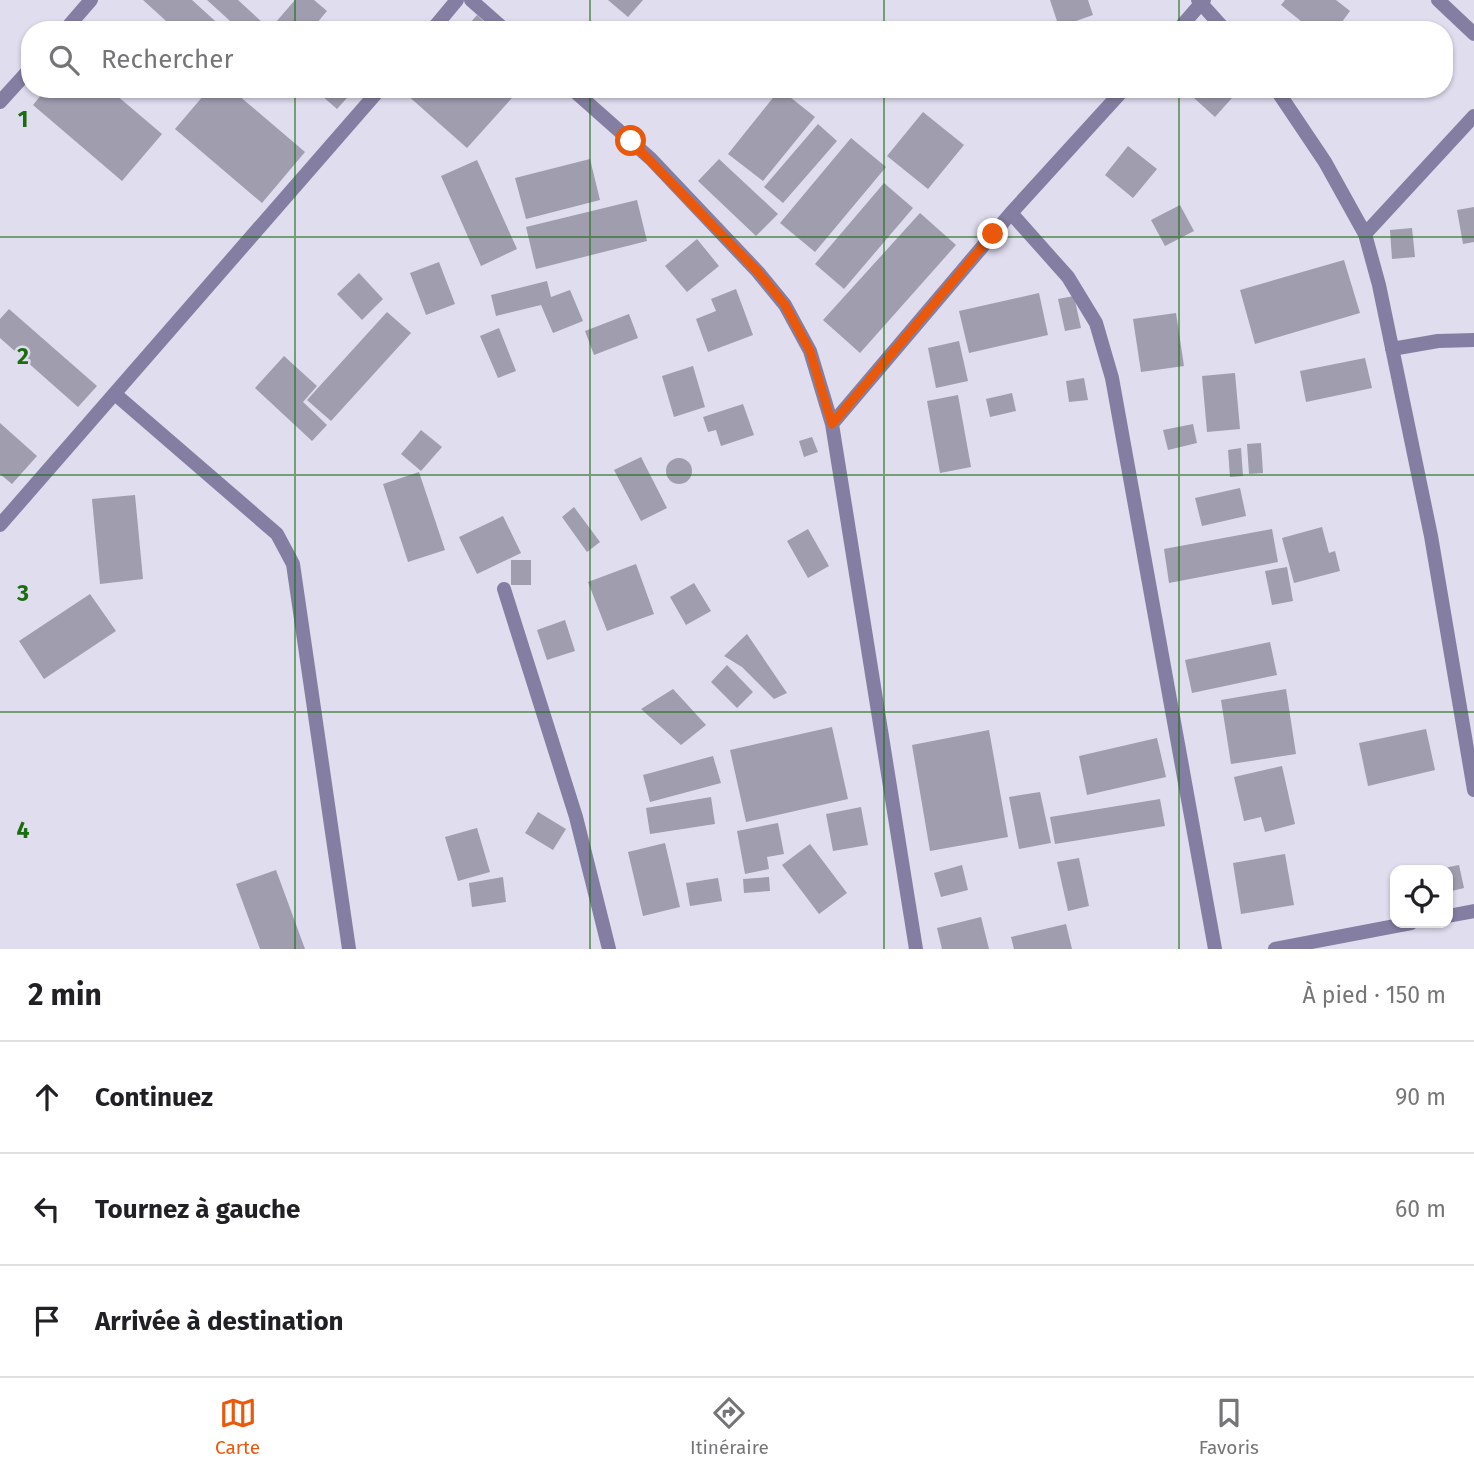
<!DOCTYPE html>
<html lang="fr">
<meta charset="utf-8">
<style>
body{margin:0;font-family:"Fira Sans",sans-serif;background:#f6f6f6;color:#202124}
.controls{position:absolute;right:21px;bottom:21px;display:grid;overflow:hidden;border-radius:14px;box-shadow:0 2px 5px #0004}
.controls button{width:63px;height:63px;display:grid;place-items:center;padding:0;border:0;border-bottom:2px solid #e0e0e0;background:#fff;color:#202124;font:35px sans-serif}
.stop{position:absolute;width:21px;height:21px;margin:-16px;border:5px solid #ea580c;border-radius:50%;background:#fff}
.stop.end{background:#ea580c;border-color:#fff;box-shadow:0 2px 7px #0008}
.list{margin:0;padding:0;list-style:none}
h2{display:flex;justify-content:space-between;align-items:center;height:91px;margin:0;padding:0 28px;font-size:30px}
h2 small{font-size:23px;font-weight:400;color:#757577}
.list li{display:grid;grid-template-columns:46px 1fr auto;gap:21px;align-items:center;box-sizing:border-box;height:112px;padding:0 28px;border-top:2px solid #e0e0e0}
.list b{display:block;font-size:26px;white-space:nowrap}
.list em{font-size:23px;font-style:normal;color:#757577}
.icon{flex:none;width:38px;height:38px;fill:none;stroke:currentColor;stroke-width:2;stroke-linecap:round;stroke-linejoin:round}
.map{position:relative;flex:none;width:1474px;height:949px;overflow:hidden}
.search{position:absolute;background:#fff;box-shadow:0 2px 5px #0004;left:21px;right:21px;top:21px;height:77px;display:flex;align-items:center;gap:18px;box-sizing:border-box;padding:0 24px;border-radius:28px;color:#757577;font-size:26px}
.sheet{height:427px;background:#fff}
nav{display:flex;justify-content:space-around;align-items:center;box-sizing:border-box;height:98px;border-top:2px solid #e0e0e0;background:#fff;font-size:19px;color:#757577}
nav a{display:grid;justify-items:center;gap:4px}
nav .on{color:#ea580c}
.map>svg:first-child{display:block}
</style>
<div class="map">
<svg width="1474" height="949" viewBox="0 0 1474 949">
<rect width="100%" height="100%" fill="#dfddee"/>
<path fill="#9f9dae" d="M143,0H192L225,30H176Z
M207,0H238L263,23L257,30H240Z
M295,0H314L327,11L311,30H269Z
M608,0H643L628,17Z
M1050,0H1088L1093,15L1059,27Z
M1285,0H1336L1350,11L1336,30H1312L1281,5Z
M477,15L493,30H464Z
M46,89H109L162,134L122,181L33,105Z
M209,89H231L305,152L262,203L175,129Z
M314,89H355L337,109Z
M411,89H520L467,148L406,94Z
M780,89L815,117L763,181L728,154Z
M1184,89H1240L1215,117Z
M923,112L964,145L928,189L887,156Z
M818,124L837,141L783,203L764,187Z
M851,138L886,167L815,252L780,223Z
M1128,146L1157,169L1133,198L1105,175Z
M590,159L600,200L526,219L515,178Z
M719,159L778,214L756,236L698,181Z
M477,160L517,249L481,266L441,176Z
M884,183L913,208L844,289L815,264Z
M637,200L647,241L536,269L526,227Z
M1180,205L1194,231L1165,246L1151,220Z
M1474,207V242L1463,244L1457,210Z
M920,213L956,245L860,353L823,320Z
M1412,228L1415,257L1392,259L1390,230Z
M697,239L719,266L687,292L665,266Z
M1344,260L1360,313L1255,344L1240,290Z
M439,262L455,304L426,315L410,273Z
M359,273L383,299L362,320L337,294Z
M547,281L551,297L570,290L583,321L553,333L541,305L496,316L491,295Z
M736,289L753,335L708,352L696,319L716,311L711,299Z
M1039,293L1048,335L969,353L959,311Z
M1074,296L1081,328L1065,331L1058,299Z
M9,309L97,386L78,407L0,338V319Z
M387,312L411,333L331,421L307,400Z
M1176,313L1184,366L1141,372L1133,319Z
M629,314L638,338L594,355L585,331Z
M499,328L516,371L498,378L480,336Z
M959,341L968,381L936,388L928,348Z
M284,356L317,386L303,402L327,425L312,441L255,388Z
M1365,358L1372,388L1306,402L1300,371Z
M693,366L705,407L674,417L662,376Z
M1235,373L1240,429L1207,432L1202,376Z
M1084,378L1088,400L1069,402L1066,381Z
M1012,393L1016,411L990,417L986,399Z
M958,395L971,467L940,473L927,401Z
M743,404L754,435L721,446L716,430L708,432L703,417Z
M0,423L37,456L12,484L0,474Z
M1193,424L1197,443L1168,450L1163,430Z
M421,430L442,447L421,471L401,454Z
M812,437L818,452L804,457L799,441Z
M1261,443L1263,473L1249,474L1247,444Z
M1241,448L1243,476L1230,477L1228,450Z
M641,457L667,508L641,521L614,470Z
M666 471a13 13 0 1 1 26 0a13 13 0 1 1-26 0Z
M419,472L445,550L408,562L383,484Z
M1240,488L1246,516L1202,526L1195,498Z
M135,495L143,579L100,584L92,499Z
M574,507L600,542L587,552L562,517Z
M503,516L521,553L477,574L459,537Z
M1322,527L1329,553L1335,551L1340,571L1294,583L1282,538Z
M808,529L829,566L808,578L787,541Z
M1272,529L1278,562L1169,583L1164,549Z
M511,560H531V585H511Z
M636,564L654,614L607,631L588,582Z
M1287,567L1293,601L1272,605L1265,571Z
M694,583L711,611L686,625L670,597Z
M90,594L116,631L44,679L19,641Z
M565,620L575,651L547,660L537,630Z
M747,634L787,693L774,699L742,667L724,656Z
M1270,642L1277,675L1192,693L1185,660Z
M727,665L753,692L737,708L711,682Z
M673,689L706,725L681,745L641,709Z
M1286,689L1296,754L1231,764L1221,700Z
M832,727L848,799L746,822L730,750Z
M1426,729L1435,770L1368,786L1359,743Z
M989,730L1008,837L930,851L912,745Z
M1157,738L1166,777L1087,795L1079,756Z
M713,756L721,783L650,802L643,775Z
M1282,766L1295,824L1265,832L1261,817L1244,821L1234,777Z
M1040,792L1051,843L1019,849L1009,797Z
M711,797L715,824L650,834L646,808Z
M1160,799L1165,826L1055,844L1050,817Z
M861,807L868,845L833,851L826,814Z
M538,812L566,829L553,850L525,833Z
M778,823L784,854L767,857L769,869L745,874L737,831Z
M477,828L490,872L458,881L445,837Z
M665,843L680,907L643,916L628,852Z
M810,844L847,893L819,914L782,865Z
M1285,854L1294,905L1241,914L1233,863Z
M1079,858L1089,906L1068,911L1057,862Z
M962,865L968,890L941,897L934,873Z
M1459,865L1464,888L1448,892V870L1439,869Z
M276,870L305,949H260L236,884Z
M503,877L506,902L472,907L469,883Z
M769,877L770,891L744,893L743,879Z
M718,878L722,901L690,906L686,883Z
M981,917L989,949H942L937,928Z
M1066,924L1072,949H1014L1011,937Z"/>
<g fill="none" stroke-linecap="round" stroke-linejoin="round">
<path stroke="#847fa2" stroke-width="14" d="M471,0L505,30
M1198,0L1225,30
M1438,0L1474,34
M65,30L91,0
M432,30L457,0
M1178,30L1204,0
M572,89L651,159L758,272L785,305L810,351L832,424L916,949
M1276,89L1325,162L1365,234L1379,285L1431,536L1474,790
M0,102L30,69
M1011,213L1068,277L1096,323L1112,378L1215,949
M1365,234L1474,116
M1392,349L1438,341L1474,340
M115,394L277,534L293,564L349,949
M832,424L1011,213L1124,89
M0,525L380,89
M504,589L576,817L609,949
M1448,916L1474,911
M1275,949L1411,923"/>
</g>
<g fill="none" stroke-linecap="round" stroke-linejoin="round">
<path stroke="#ea580c" stroke-width="9" d="M631,141L758,272L785,305L810,351L832,424L993,234"/>
</g>
<path fill="none" stroke="#1c6c11" stroke-width="2" stroke-opacity="0.55" d="M295,0V30M590,0V30M884,0V30M1179,0V30M295,89V949M590,89V949M884,89V949M1179,89V949M0,237H1474M0,475H1474M0,712H1474"/>
<g font-size="23" text-anchor="middle" font-weight="bold" fill="#1c6c11" stroke="#dfddee" stroke-width="5" stroke-linejoin="round" paint-order="stroke">
<text x="23" y="127">1</text>
<text x="23" y="364">2</text>
<text x="23" y="601">3</text>
<text x="23" y="838">4</text>
</g>
</svg>
<div class="controls">
<button><svg class="icon" aria-label="locate" viewBox="0 0 24 24"><circle cx="12" cy="12" r="6"/><path d="M12 2v4M12 18v4M2 12h4M18 12h4"/></svg></button>
</div>
<div class="stop" style="left:631px;top:141px"></div>
<div class="stop end" style="left:993px;top:234px"></div>
<div class="search"><svg class="icon" aria-label="search" viewBox="0 0 24 24"><circle cx="10" cy="10" r="6"/><path d="M15 15l6 6"/></svg>Rechercher</div>
</div>
<section class="sheet">
<h2>2 min<small>À pied · 150 m</small></h2>
<ul class="list">
<li><svg class="icon" aria-label="ahead" viewBox="0 0 24 24"><path d="M12 20V5M6 11l6-6 6 6"/></svg><div><b>Continuez</b></div><em>90 m</em></li>
<li><svg class="icon" aria-label="left" viewBox="0 0 24 24"><path d="M17 20v-9H6M10 6l-5 5 5 5"/></svg><div><b>Tournez à gauche</b></div><em>60 m</em></li>
<li><svg class="icon" aria-label="arrive" viewBox="0 0 24 24"><path d="M6 21V4h12l-3 4 3 4H6"/></svg><div><b>Arrivée à destination</b></div></li>
</ul>
</section>
<nav>
<a class="on"><svg class="icon" aria-label="map" viewBox="0 0 24 24"><path d="M3 6l6-2 6 2 6-2v14l-6 2-6-2-6 2zM9 4v14M15 6v14"/></svg>Carte</a>
<a><svg class="icon" aria-label="directions" viewBox="0 0 24 24"><path d="M12 3l9 9-9 9-9-9zM9 14v-3h6M13 9l2 2-2 2"/></svg>Itinéraire</a>
<a><svg class="icon" aria-label="saved" viewBox="0 0 24 24"><path d="M7 4h10v16l-5-4-5 4z"/></svg>Favoris</a>
</nav>
